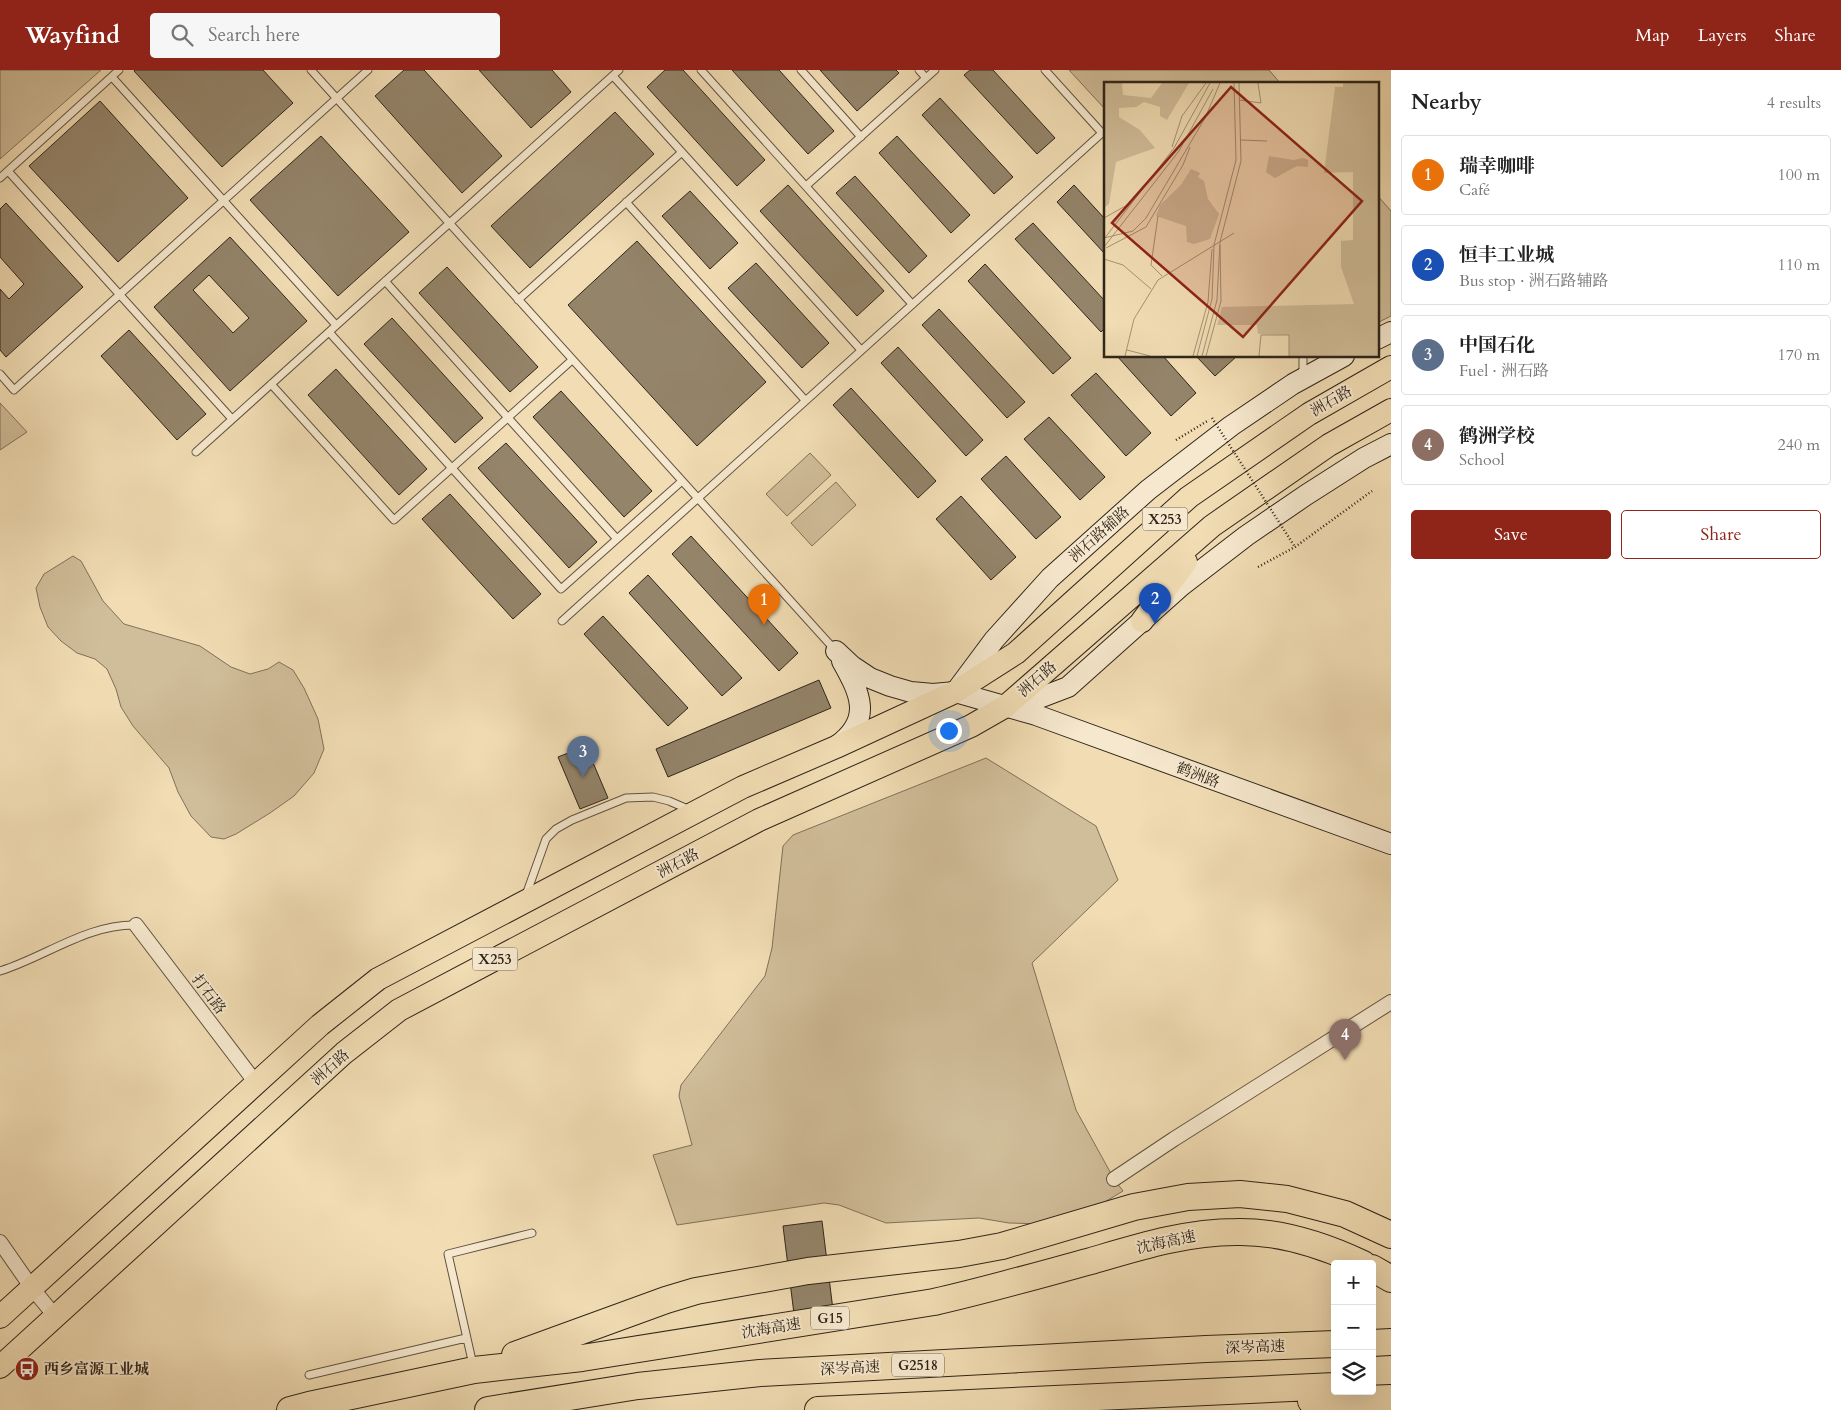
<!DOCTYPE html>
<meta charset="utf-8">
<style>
body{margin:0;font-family:Cardo,"Noto Serif SC",serif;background:#f6f6f6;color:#222}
.controls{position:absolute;right:15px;bottom:15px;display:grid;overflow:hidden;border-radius:5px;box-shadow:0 5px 20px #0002}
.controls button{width:45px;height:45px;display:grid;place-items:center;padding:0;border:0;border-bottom:1px solid #e0e0e0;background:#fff;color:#222;font:25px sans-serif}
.you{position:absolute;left:948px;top:660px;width:18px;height:18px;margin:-12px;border:4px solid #fff;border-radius:50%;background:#1a73e8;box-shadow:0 0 0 8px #1a73e833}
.badge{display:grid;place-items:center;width:32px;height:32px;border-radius:50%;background:#8f2418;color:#fff;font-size:16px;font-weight:700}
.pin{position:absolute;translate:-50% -41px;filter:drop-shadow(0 1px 2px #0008)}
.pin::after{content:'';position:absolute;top:26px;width:18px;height:15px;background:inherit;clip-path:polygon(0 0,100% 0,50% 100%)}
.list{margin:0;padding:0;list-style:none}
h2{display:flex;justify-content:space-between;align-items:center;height:65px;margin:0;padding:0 20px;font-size:21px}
h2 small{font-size:16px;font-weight:400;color:#767676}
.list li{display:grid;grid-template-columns:32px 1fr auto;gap:15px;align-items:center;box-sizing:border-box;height:80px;margin:0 10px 10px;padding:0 10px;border:1px solid #e0e0e0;border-radius:5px}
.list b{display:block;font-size:19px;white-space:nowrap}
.list p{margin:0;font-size:16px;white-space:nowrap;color:#767676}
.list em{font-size:16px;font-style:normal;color:#767676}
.actions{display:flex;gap:10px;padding:15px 20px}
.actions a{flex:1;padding:11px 0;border:1px solid #8f2418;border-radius:5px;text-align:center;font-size:18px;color:#8f2418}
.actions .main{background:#8f2418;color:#fff}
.icon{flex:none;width:28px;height:28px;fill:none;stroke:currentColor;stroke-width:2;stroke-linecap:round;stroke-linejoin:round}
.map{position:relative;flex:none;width:1391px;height:1340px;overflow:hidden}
header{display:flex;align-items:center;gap:30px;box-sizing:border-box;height:70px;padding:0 25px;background:#8f2418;color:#fff}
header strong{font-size:24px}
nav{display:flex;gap:28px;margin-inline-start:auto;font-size:18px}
.search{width:350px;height:45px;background:#f6f6f6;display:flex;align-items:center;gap:12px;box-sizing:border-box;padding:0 18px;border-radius:5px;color:#767676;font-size:19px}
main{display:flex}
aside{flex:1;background:#fff}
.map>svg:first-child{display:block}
</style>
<header>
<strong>Wayfind</strong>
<div class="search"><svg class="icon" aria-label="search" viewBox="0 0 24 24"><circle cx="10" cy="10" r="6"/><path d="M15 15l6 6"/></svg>Search here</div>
<nav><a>Map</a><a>Layers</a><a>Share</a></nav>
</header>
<main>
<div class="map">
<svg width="1391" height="1340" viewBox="0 0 1391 1340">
<rect width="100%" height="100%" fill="#f1dcb3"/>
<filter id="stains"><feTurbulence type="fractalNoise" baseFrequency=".004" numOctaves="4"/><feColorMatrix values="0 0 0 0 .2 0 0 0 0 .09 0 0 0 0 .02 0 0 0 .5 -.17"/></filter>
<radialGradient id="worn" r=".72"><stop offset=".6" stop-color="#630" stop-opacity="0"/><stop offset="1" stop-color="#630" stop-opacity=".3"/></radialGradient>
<path fill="#d0bd99" stroke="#80715a" d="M0,0H101L0,89Z
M1069,0H1269L1281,14H1105V39Z
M1377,125L1391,141V246L1377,253Z
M0,333L27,362L0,380Z
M810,383L831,405L787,446L766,424Z
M836,412L856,435L812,476L791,453Z
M73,486L81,491L103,531L124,554L200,576L231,597L250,604L268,599L279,592L293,600L304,618L318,649L324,679L314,703L294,726L270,743L236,764L224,769L211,767L191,746L178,722L169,698L133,656L121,637L116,619L107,599L95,589L77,583L61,571L48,557L40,537L36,518L44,504Z
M986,688L1096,756L1118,810L1032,893L1076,1040L1114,1109L1123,1121L1103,1133L1043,1154L1009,1153L979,1148L886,1153L839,1135L824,1133L677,1155L653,1085L692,1075L679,1026L681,1015L765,906L772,878L783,776L793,765Z"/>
<path fill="#94846a" stroke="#2f251a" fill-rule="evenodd" d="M135,0H263L293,33L222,97L134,1Z
M404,0H424L502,86L462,123L375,26Z
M479,0H552L571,22L531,58Z
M665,0H683L765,90L737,116L647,17Z
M732,0H779L834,61L808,84Z
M820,0H896L899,3L857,41Z
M970,0H993L1055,68L1037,84L964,5Z
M940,28L1013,107L994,124L922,45Z
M100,31L188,128L118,192L29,96Z
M615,42L654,84L530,198L491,156Z
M321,66L409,162L338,226L250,130Z
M897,66L970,145L951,163L879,83Z
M855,106L927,186L909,203L836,123Z
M788,115L884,221L857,246L760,141Z
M1074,115L1105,149V184L1057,132Z
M690,121L738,173L710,199L662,146Z
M6,133L83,217L6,287L0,280V219L9,229L24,214L0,187V139Z
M1033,153L1105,231V258L1101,262L1015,169Z
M230,167L307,251L230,321L154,237ZM209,205L249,248L233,263L193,220Z
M637,171L766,312L697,376L568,235Z
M756,193L829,273L802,298L728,218Z
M985,194L1071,288L1053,304L968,211Z
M447,197L538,297L510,322L419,223Z
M939,239L1025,332L1007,348L922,255Z
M392,248L483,348L455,373L364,274Z
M129,260L206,344L177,370L101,286Z
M898,277L983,370L966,386L881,293Z
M1117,286H1163L1196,323L1171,346Z
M1196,286H1237L1215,306Z
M336,299L427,399L399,425L308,325Z
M1096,303L1151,363L1126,386L1071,325Z
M851,318L936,411L918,428L833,335Z
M561,321L652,421L624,447L533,347Z
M1049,347L1105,407L1080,430L1024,369Z
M506,373L597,472L569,498L478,398Z
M1006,386L1061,447L1036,469L981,409Z
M450,424L541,524L513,549L422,449Z
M961,426L1016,487L991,510L936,449Z
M691,466L798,583L779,601L672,484Z
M648,505L742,608L722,626L629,523Z
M603,546L688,638L668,656L584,564Z
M819,610L831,638L668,707L656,679Z
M586,676L608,728L580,739L558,687Z
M822,1151L833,1240L794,1244L783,1156Z"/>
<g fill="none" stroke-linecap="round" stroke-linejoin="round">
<g stroke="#605340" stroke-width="9">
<path id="lane" d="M311,0L835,580
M701,0L912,234
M801,0L861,67
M919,0L926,8
M613,6L861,280
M112,7L336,255
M8,101L232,349
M0,108L119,0
M806,116L935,0
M626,132L805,330
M385,211L617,469
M518,230L682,82
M329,262L561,519L682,411
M0,304L14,320L368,0
M1303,306V289
M271,314L394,450L572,290
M196,382L619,0
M562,551L1102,63L1045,0
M526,825L546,769L556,759L572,750L626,728L653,727L669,731L690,740
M0,901C45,887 87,854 136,855
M473,1295L448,1184L532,1163
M309,1305L466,1268"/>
</g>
<g stroke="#605340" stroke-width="16">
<path id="street" d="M136,855L256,1013
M1114,1109L1174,1069L1391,932
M0,1172L32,1218L55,1246"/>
</g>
<g stroke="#2f251a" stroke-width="22">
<path id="secondary" d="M1377,269L1391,262
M836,581L852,596L870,608L890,616L911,622L933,624L955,622L1036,645L1391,774
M959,617L994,570L1050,508L1148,420L1231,356L1293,314L1344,286
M1008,636L1034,630L1068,617L1181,516L1246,466L1306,425L1364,388L1391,374
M838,675C873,649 860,623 842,591"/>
</g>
<g stroke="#2f251a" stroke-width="24">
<path id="primary" d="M1142,551L1186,492
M0,1247L320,955L378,909L743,717L836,677L955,622L1016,583L1189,427L1309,344L1391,297
M0,1297L344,983L399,940L759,750L971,656L1006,636L1212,456L1329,375L1391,340"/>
</g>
<g stroke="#2f251a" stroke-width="28">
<path id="highway" d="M1372,1198L1391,1209
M1372,1273L1391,1272
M515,1285L666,1230L696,1221L808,1201L959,1184L1002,1176L1134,1137L1188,1127L1240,1124L1287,1129L1345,1144L1391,1165
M1311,1331L1391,1328
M290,1340L309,1335L474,1300L582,1288L934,1232C987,1220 1039,1205 1091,1191C1139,1177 1186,1162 1236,1162C1281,1161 1323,1175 1363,1194
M488,1340L638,1316L760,1303L1206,1279L1335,1274
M818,1340L1335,1316"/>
</g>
<path stroke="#2f251a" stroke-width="2.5" stroke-dasharray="1 2.5" stroke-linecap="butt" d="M1176,370L1209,350
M1258,497L1295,477L1372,421"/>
<use href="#lane" stroke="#f6e8ce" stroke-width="7"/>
<use href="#street" stroke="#f6e8ce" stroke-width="14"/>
<use href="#secondary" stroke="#f6e8ce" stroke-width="20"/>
<use href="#primary" stroke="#f1dcb3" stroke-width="22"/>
<use href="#highway" stroke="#f1dcb3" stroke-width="26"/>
<path stroke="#2f251a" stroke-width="2.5" stroke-dasharray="1 2.5" stroke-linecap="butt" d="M1212,348L1295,477"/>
</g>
<defs>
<g id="bus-disc" transform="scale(1.25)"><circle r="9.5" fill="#8f2418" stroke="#f6e8ce"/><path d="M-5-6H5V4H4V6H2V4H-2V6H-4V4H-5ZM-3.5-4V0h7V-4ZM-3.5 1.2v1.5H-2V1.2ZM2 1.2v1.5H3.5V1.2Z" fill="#fff"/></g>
</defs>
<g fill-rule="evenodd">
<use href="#bus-disc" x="27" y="1299"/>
</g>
<g text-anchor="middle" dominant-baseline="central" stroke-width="4" stroke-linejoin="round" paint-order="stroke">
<g fill="#f6e8ce" stroke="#6b6050" stroke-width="1">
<rect x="1142.5" y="437.5" width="45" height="23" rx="4"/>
<rect x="472.5" y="877.5" width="45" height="23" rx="4"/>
<rect x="811" y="1236.5" width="38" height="23" rx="4"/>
<rect x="892" y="1283.5" width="52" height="23" rx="4"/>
</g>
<g font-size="14" font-weight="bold" fill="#2f251a">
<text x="1165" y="449">X253</text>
<text x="495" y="889">X253</text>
<text x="830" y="1248">G15</text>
<text x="918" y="1295">G2518</text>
</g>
<g font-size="15" fill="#2f251a" stroke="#f6e8ce">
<text transform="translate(1331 331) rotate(-30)">洲石路</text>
<text transform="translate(1099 464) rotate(-42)">洲石路辅路</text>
<text transform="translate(1037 609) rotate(-41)">洲石路</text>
<text transform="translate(1198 705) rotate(21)">鹤洲路</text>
<text transform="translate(678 793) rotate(-28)">洲石路</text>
<text transform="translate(209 924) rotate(53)">打石路</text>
<text transform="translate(330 997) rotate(-42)">洲石路</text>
<text transform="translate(1166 1172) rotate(-12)">沈海高速</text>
<text transform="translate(771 1258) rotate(-9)">沈海高速</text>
<text transform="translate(1255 1277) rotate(-2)">深岑高速</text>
<text transform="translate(850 1298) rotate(-3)">深岑高速</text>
</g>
<g font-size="15" font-weight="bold" fill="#2f251a" stroke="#f6e8ce" text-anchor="start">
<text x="44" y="1299">西乡富源工业城</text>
</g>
</g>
<g transform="translate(1104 12)">
<rect width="275" height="275" fill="#f1dcb3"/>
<path d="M0,1H18L19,13L47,16L58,1H85L63,38L56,34V25L40,20L32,25L15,26V35L36,48L51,66L12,80L5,122L0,126ZM239,1H275V274H185V253L154,252L153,243H113L118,225L250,222L237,185V159L249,158V90L220,91L231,5H239ZM165,74L190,78L199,76L204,78V85L193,84L171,96L162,90ZM87,87L96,91L94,95L100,99L104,117L115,132L106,157L90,162L83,160L82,144L52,134L56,123L77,103Z" fill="#d0bd99"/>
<path fill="none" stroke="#a39376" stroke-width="1" d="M135,18L157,21L154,1M137,58L163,59M68,65L78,34L102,1M54,134L47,183L58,194M0,136L25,122M0,156L29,149L42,136L101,36L116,1M0,157L70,66L106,1M0,165L75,69L109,7M2,166L42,145L79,83L86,65M0,177L19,183L47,207M23,268L46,274M21,274L30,237L54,198L130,151M89,274L104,220L108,167M93,274L108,217L110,163L132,78L130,1M98,274L113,218L116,160L137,79L135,1M102,274L117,219L116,163M155,274L157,253H185V274"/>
<path fill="#8f2418" fill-opacity="0.15" stroke="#8f2418" stroke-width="2.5" d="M127,5L258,119L139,255L8,141Z"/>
<rect width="275" height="275" fill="none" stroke="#2f251a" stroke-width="2.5"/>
</g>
<rect width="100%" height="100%" filter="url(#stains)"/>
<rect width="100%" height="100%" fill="url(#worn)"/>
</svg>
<div class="controls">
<button>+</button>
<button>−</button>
<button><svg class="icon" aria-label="layers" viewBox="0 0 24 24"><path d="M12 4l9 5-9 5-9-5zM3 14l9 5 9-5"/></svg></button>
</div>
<div class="you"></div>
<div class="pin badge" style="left:764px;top:555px;background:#e8710a">1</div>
<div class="pin badge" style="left:1155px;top:554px;background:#1a4fb4">2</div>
<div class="pin badge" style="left:583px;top:707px;background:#5c6f8a">3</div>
<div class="pin badge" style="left:1345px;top:990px;background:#8d6e63">4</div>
</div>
<aside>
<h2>Nearby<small>4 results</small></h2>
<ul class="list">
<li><span class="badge" style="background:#e8710a">1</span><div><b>瑞幸咖啡</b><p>Café</p></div><em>100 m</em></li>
<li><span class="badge" style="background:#1a4fb4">2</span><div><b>恒丰工业城</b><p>Bus stop · 洲石路辅路</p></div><em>110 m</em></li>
<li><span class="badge" style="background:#5c6f8a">3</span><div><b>中国石化</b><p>Fuel · 洲石路</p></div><em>170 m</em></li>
<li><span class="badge" style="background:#8d6e63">4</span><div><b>鹤洲学校</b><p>School</p></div><em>240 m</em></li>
</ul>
<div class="actions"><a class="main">Save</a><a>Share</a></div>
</aside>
</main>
